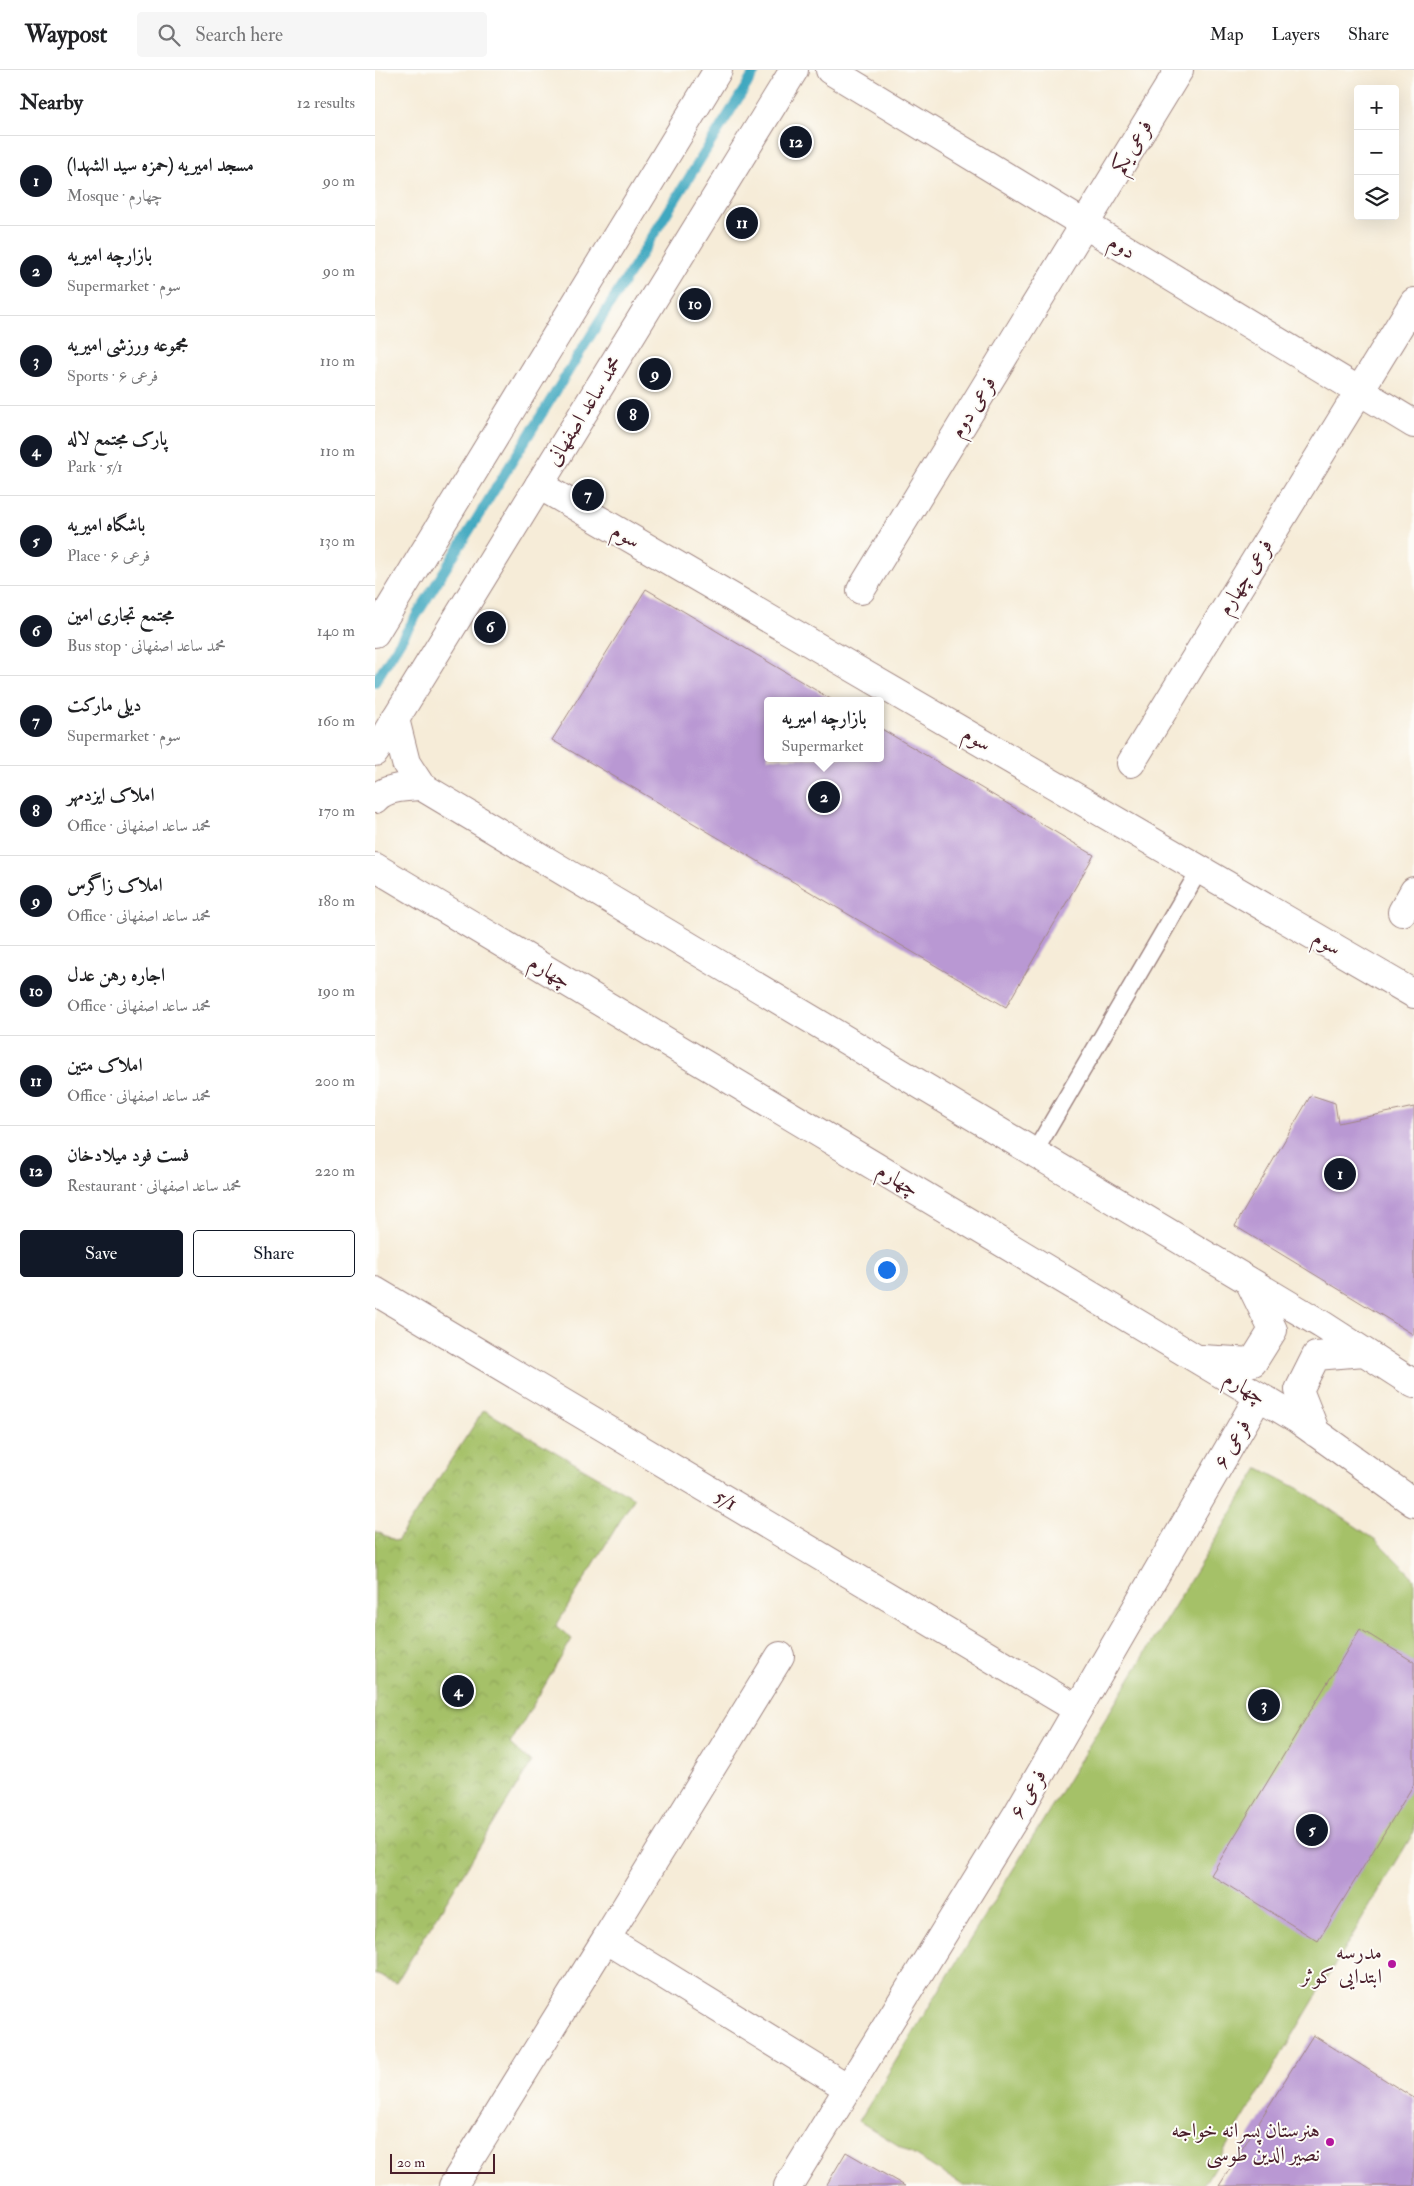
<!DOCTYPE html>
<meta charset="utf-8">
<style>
body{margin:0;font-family:"IM FELL Double Pica",Amiri,serif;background:#f6f6f6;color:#202124}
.controls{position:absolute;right:15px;top:15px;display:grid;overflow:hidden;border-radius:5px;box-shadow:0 5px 20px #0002}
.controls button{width:45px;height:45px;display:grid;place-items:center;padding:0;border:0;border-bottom:1px solid #e0e0e0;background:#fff;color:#202124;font:25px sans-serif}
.scale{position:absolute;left:15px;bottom:12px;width:105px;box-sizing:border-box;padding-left:5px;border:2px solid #4a1f2b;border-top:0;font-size:14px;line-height:18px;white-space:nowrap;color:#4a1f2b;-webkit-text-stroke:4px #fdfcf7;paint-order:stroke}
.you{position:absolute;left:511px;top:1199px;width:18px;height:18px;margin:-12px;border:4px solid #fff;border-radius:50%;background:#1a73e8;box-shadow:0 0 0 8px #1a73e833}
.badge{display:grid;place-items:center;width:32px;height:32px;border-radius:50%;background:#111827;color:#fff;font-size:16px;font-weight:700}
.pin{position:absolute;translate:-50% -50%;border:2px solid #fff;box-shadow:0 1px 5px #0006}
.popup{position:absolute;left:389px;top:627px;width:120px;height:65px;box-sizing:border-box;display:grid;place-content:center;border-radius:5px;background:#fff;filter:drop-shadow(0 1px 4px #0005);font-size:16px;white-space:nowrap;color:#757577}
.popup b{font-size:19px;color:#202124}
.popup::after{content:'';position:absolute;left:50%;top:100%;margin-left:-10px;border:10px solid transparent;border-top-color:#fff}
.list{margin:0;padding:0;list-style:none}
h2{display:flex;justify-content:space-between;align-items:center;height:65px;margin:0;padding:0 20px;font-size:21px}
h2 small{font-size:16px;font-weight:400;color:#757577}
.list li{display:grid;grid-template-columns:32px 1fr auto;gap:15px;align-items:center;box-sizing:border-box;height:90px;padding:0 20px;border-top:1px solid #e0e0e0}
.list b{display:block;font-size:19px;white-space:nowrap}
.list p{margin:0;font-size:16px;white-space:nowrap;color:#757577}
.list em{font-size:16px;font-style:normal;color:#757577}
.actions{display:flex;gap:10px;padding:15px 20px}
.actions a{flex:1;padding:11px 0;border:1px solid #111827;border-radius:5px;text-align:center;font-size:18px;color:#111827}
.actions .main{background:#111827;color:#fff}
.icon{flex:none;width:28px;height:28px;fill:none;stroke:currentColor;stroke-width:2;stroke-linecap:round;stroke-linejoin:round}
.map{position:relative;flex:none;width:1039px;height:2116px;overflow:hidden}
header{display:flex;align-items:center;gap:30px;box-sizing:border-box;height:70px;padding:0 25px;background:#fff;border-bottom:1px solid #e0e0e0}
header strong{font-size:24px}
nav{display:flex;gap:28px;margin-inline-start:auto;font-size:18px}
.search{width:350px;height:45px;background:#f6f6f6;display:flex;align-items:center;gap:12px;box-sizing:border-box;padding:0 18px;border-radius:5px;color:#757577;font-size:19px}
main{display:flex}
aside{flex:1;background:#fff}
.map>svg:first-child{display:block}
</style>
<header>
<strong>Waypost</strong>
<div class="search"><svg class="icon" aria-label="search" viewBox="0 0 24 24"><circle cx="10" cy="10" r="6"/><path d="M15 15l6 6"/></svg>Search here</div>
<nav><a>Map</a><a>Layers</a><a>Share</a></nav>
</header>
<main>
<aside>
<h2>Nearby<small>12 results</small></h2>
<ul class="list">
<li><span class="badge">1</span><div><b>مسجد امیریه (حمزه سید الشهدا)</b><p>Mosque · چهارم</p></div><em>90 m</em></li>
<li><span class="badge">2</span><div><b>بازارچه امیریه</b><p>Supermarket · سوم</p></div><em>90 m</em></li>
<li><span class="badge">3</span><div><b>مجموعه ورزشی امیریه</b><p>Sports · فرعی ۶</p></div><em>110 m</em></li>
<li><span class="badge">4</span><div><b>پارک مجتمع لاله</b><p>Park · 5/1</p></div><em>110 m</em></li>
<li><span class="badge">5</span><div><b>باشگاه امیریه</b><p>Place · فرعی ۶</p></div><em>130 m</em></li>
<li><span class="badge">6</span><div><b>مجتمع تجاری امین</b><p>Bus stop · محمد ساعد اصفهانی</p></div><em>140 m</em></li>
<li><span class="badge">7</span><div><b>دیلی مارکت</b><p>Supermarket · سوم</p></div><em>160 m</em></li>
<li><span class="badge">8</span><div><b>املاک ایزدمهر</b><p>Office · محمد ساعد اصفهانی</p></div><em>170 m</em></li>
<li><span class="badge">9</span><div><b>املاک زاگرس</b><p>Office · محمد ساعد اصفهانی</p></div><em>180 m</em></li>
<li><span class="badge">10</span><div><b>اجاره رهن عدل</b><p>Office · محمد ساعد اصفهانی</p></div><em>190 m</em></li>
<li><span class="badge">11</span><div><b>املاک متین</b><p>Office · محمد ساعد اصفهانی</p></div><em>200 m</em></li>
<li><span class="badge">12</span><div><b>فست فود میلادخان</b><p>Restaurant · محمد ساعد اصفهانی</p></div><em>220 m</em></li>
</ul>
<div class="actions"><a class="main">Save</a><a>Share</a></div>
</aside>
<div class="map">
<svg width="1039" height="2116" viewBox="0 0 1039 2116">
<defs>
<pattern id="park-crowns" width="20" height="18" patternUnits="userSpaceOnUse" patternTransform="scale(1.25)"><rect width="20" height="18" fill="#a5c168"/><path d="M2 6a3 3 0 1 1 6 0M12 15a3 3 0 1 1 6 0" fill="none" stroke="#90a55a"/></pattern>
</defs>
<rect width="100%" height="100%" fill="#fdfcf7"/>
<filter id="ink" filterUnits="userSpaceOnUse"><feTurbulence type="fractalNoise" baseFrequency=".02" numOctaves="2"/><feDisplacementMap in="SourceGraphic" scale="10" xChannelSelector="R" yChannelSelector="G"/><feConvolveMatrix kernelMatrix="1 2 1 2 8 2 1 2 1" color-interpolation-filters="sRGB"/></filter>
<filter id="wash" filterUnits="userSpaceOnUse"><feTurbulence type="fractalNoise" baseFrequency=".0096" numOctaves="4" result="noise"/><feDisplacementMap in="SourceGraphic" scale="20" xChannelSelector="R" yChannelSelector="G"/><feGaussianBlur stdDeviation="1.12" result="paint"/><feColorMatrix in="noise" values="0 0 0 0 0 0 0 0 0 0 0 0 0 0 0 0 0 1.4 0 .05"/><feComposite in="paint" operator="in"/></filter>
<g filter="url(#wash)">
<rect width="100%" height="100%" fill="#f6ecd8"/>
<path fill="url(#park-crowns)" stroke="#78704a" d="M109,1340L259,1428L181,1556L197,1569L135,1674L156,1693L21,1913L0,1904V1461L22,1471Z"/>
<path fill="#a5c168" stroke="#78704a" d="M884,1398L928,1421L1001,1470L1039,1508V1762L828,2116H589L484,2051Z"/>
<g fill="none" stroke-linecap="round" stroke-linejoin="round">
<path stroke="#40a8c0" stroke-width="10" d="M0,612L381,0"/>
</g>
<g id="blocks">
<path fill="#b998d3" d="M271,519L459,631H393V688H505V658L719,785L631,937L177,670Z
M936,1025L960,1033L963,1053L1039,1037V1265L860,1156Z
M985,1559L1039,1592V1714L943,1871L836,1805Z
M938,1965L1039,2028V2116H844Z
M471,2082L530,2116H451Z"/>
</g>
</g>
<g filter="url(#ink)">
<use href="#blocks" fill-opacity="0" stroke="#a08682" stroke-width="1"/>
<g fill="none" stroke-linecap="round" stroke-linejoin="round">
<g stroke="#a08682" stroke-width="19">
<path id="service" d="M659,1083L825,799"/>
</g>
<g stroke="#a08682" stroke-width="30">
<path id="minor" d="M486,520L804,0
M756,693L1039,232
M1027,842L1039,821
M0,1221L702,1639
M405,1586L231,1869L473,2018
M78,2116L231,1869
M413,2116L644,1741L884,1326"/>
</g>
<g stroke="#a08682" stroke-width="30">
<path id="tertiary" d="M455,0L1039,354
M164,415L1039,924
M20,649L31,693L46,716L946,1254L1039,1314
M0,729C11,717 32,717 46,716
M0,797L922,1349L1039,1433
M826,1289L878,1292L898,1260L874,1211
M941,1363L924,1320L941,1286L989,1282"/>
</g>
<g stroke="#a08682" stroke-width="30">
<path id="secondary" d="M0,563L343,0
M0,682L419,0"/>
</g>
<use href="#service" stroke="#fff" stroke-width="16"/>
<use href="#minor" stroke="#fff" stroke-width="28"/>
<use href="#tertiary" stroke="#fff" stroke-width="28"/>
<use href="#secondary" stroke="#fff" stroke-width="28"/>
</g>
</g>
<g fill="#b5179e" stroke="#fdfcf7" stroke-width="2">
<circle cx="1017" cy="1894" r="5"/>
<circle cx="955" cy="2072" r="5"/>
</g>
<g text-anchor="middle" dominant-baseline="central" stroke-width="4" stroke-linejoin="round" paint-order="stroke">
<g font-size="21" fill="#4a1f2b" stroke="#fdfcf7">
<text transform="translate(757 77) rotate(-59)">فرعی یکم</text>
<text transform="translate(747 177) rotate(31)">دوم</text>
<text transform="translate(598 337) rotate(-58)">فرعی دوم</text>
<text transform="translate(209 341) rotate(-58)">محمد ساعد اصفهانی</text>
<text transform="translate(251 466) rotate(30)">سوم</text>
<text transform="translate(870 507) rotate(-58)">فرعی چهارم</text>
<text transform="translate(602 669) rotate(30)">سوم</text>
<text transform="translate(952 873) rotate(30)">سوم</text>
<text transform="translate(175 902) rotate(31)">چهارم</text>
<text transform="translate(523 1110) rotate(31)">چهارم</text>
<text transform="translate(870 1318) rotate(31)">چهارم</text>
<text transform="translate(857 1374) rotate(-60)">فرعی ۶</text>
<text transform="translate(351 1430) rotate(31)">5/1</text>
<text transform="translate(653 1724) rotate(-60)">فرعی ۶</text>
</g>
<g font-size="21" fill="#4a1f2b" stroke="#fdfcf7" text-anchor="end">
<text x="1007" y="1882">مدرسه<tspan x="1007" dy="24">ابتدایی کوثر</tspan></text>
<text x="945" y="2060">هنرستان پسرانه خواجه<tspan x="945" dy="24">نصیر الدین طوسی</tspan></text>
</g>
</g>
</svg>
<div class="controls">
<button>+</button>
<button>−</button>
<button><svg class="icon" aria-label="layers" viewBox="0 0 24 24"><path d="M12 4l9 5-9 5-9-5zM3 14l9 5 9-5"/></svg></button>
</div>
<div class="scale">20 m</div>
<div class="you"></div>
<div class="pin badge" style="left:965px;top:1104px">1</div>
<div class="pin badge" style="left:449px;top:727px">2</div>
<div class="popup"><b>بازارچه امیریه</b>Supermarket</div>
<div class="pin badge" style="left:889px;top:1635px">3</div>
<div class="pin badge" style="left:83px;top:1621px">4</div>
<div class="pin badge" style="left:937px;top:1760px">5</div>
<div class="pin badge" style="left:115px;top:557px">6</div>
<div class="pin badge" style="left:213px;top:425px">7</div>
<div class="pin badge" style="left:258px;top:345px">8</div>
<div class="pin badge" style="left:280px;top:304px">9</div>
<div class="pin badge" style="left:320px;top:234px">10</div>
<div class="pin badge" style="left:367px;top:153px">11</div>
<div class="pin badge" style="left:421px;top:72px">12</div>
</div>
</main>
